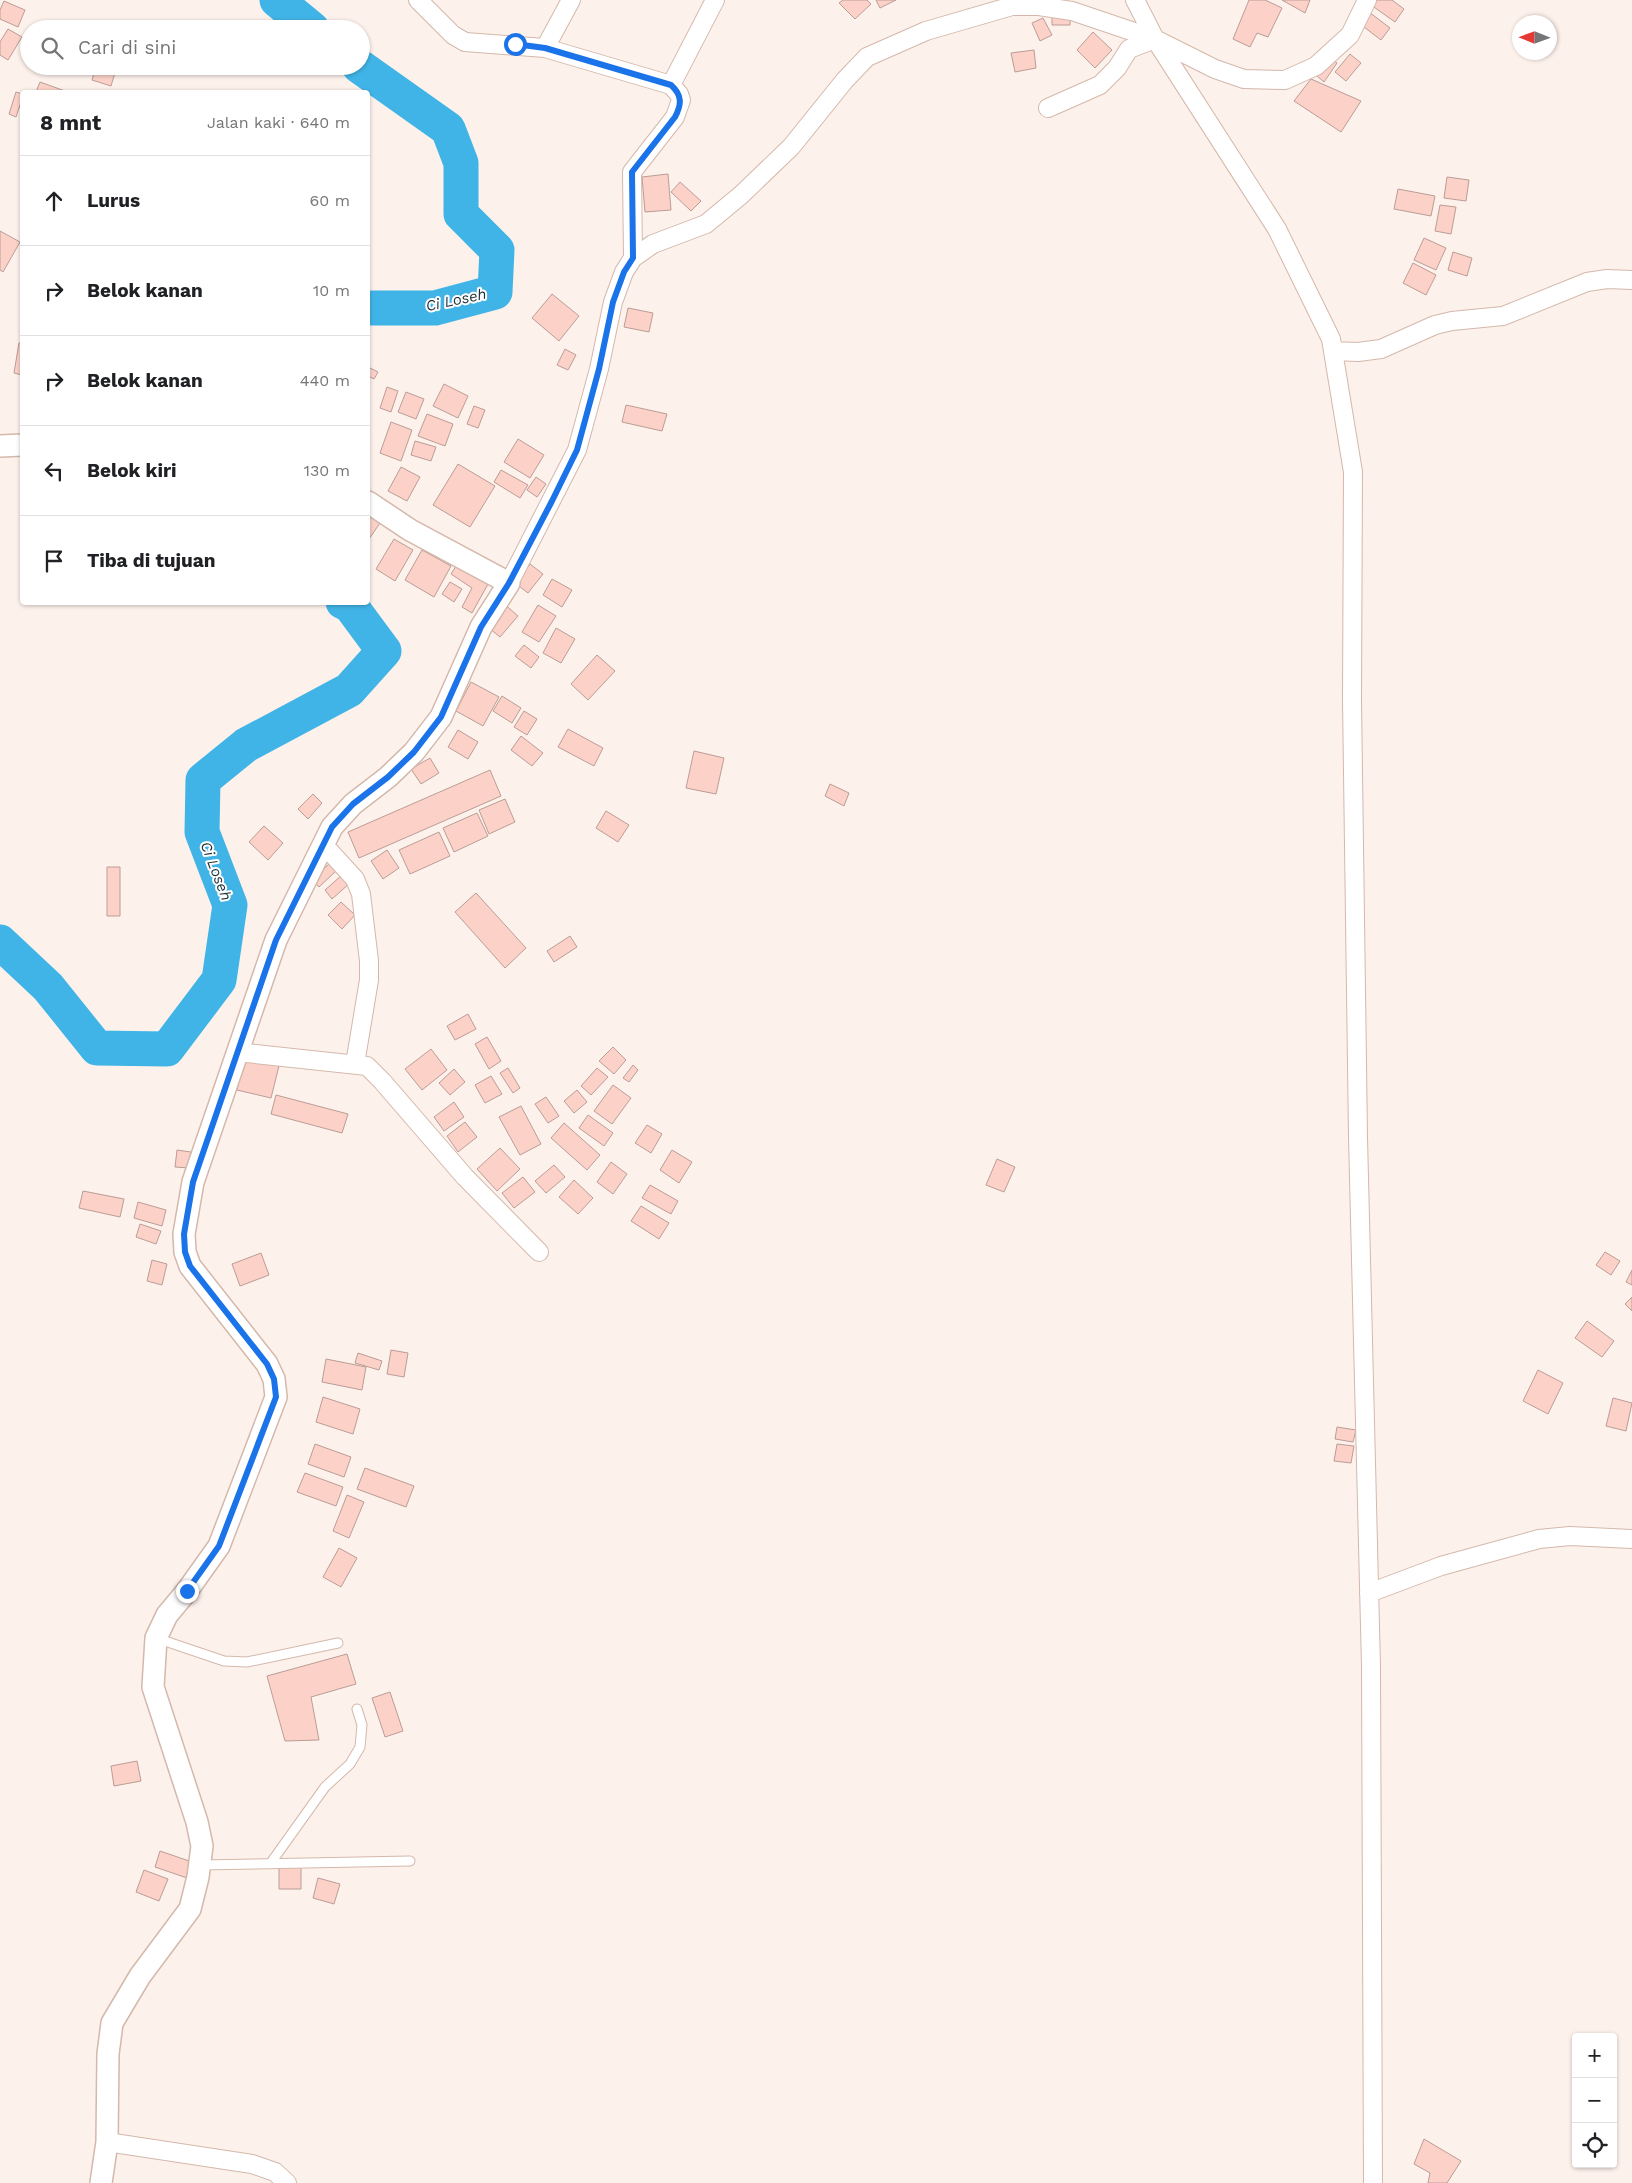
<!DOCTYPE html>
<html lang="id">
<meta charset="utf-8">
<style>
body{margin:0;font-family:"Work Sans",sans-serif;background:#f6f6f6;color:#202124}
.controls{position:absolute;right:15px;bottom:15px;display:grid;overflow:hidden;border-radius:5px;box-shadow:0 1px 4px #0004}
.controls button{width:45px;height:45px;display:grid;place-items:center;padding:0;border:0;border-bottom:1px solid #e0e0e0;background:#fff;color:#202124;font:25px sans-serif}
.compass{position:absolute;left:1512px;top:15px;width:45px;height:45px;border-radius:50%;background:#fff;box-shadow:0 1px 4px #0004;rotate:271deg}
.stop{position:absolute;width:15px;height:15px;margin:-11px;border:4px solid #1a73e8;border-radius:50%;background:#fff}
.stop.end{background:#1a73e8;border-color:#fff;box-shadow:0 1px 5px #0008}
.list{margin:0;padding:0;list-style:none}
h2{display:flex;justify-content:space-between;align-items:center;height:65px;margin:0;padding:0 20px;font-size:21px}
h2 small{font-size:16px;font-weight:400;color:#757577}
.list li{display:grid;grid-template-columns:32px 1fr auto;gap:15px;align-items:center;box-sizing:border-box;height:90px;padding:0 20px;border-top:1px solid #e0e0e0}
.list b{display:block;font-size:19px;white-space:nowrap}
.list em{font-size:16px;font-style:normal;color:#757577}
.icon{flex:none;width:28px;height:28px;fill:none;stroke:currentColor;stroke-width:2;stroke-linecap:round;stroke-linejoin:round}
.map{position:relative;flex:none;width:1632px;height:2183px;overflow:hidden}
.search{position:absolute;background:#fff;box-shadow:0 1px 4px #0004;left:20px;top:20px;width:350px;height:55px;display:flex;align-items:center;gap:12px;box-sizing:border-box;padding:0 18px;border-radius:28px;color:#757577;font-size:19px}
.panel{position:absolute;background:#fff;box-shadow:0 1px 4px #0004;left:20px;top:90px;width:350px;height:515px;border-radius:5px}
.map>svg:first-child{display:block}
</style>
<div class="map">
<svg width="1632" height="2183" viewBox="0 0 1632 2183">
<rect width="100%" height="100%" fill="#fdf1eb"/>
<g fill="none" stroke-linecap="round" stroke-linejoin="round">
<path stroke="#40b4e6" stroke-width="35" d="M277,0L312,29
M359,66L448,129L461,163V214L497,250L495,292L435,308H368
M0,942L48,987L97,1048L167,1049L219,980L230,905L202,832L203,780L246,745L349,690L384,651L350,605L343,602"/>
</g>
<path fill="#fbd1c8" stroke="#bb9d96" d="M843,0H867L871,4L855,19L839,3Z
M876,0H896L880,8Z
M1249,0H1265L1282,8L1268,37L1257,33L1250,47L1233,39Z
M1282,0H1310L1305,13Z
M1374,0H1392L1404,9L1395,22L1371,5Z
M4,1L25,10L18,27L0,19V10Z
M1369,12L1390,28L1381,40L1360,24Z
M1052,16L1070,17V25H1052Z
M1043,18L1052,35L1040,41L1032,23Z
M59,21L69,26L68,29H55Z
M8,29L22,37L8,60L0,55V42Z
M1093,32L1112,50L1095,68L1077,50Z
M1034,50L1036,68L1015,72L1011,53Z
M1350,54L1361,63L1346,81L1335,72Z
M1330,58L1337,63L1324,82L1317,76Z
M96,66H117L111,86L92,80Z
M1311,79L1361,101L1341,132L1294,101Z
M40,82L65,91L64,92H36Z
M16,92L22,94V99L16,117L9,114Z
M668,174L671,210L645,212L642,177Z
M1447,177L1469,180L1466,201L1444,198Z
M680,182L701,201L691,211L671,192Z
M1398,189L1435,196L1431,216L1394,209Z
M1440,205L1456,207L1451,234L1435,231Z
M0,231L20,242L3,272L0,270Z
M1424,238L1446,248L1436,270L1414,260Z
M1453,252L1472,258L1467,276L1448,270Z
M1413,263L1436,275L1426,295L1403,283Z
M552,294L579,316L559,341L532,318Z
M628,308L653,313L649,332L624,327Z
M19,343H22V375L14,373Z
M565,349L576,355L568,370L557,365Z
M368,367L378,372L374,379L368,376Z
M444,384L468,396L458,418L433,406Z
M387,387L398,391L391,412L380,408Z
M406,392L424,399L416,419L398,412Z
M626,405L667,414L662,431L622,422Z
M474,406L485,410L478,428L467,424Z
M427,414L453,424L445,446L418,436Z
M391,422L412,430L401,461L380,453Z
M518,439L544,455L530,478L504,462Z
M415,441L436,447L431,461L411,455Z
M458,464L495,486L470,527L433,505Z
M401,467L420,477L407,501L388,491Z
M501,470L528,485L520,498L494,482Z
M536,477L546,484L537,497L527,490Z
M368,515L380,523L369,539L368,538Z
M394,539L413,550L395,581L376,569Z
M422,550L451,566L434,597L405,580Z
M458,563L488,584L472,613L462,607L472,588L451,574Z
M530,564L543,574L528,593L515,583Z
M552,579L572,590L562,607L543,595Z
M450,582L462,589L454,602L442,594Z
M502,602L518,616L500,637L484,624Z
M538,605L556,616L539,642L522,632Z
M556,628L575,639L561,663L543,653Z
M524,645L539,657L531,668L515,656Z
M597,655L615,671L588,700L571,684Z
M471,682L499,697L483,726L456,711Z
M502,696L521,708L512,723L493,711Z
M524,711L537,719L527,735L514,727Z
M568,729L603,748L594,766L558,747Z
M458,730L478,742L468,759L448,747Z
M521,736L543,753L532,766L511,750Z
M694,751L724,758L716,794L686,788Z
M430,758L439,773L421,784L411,769Z
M490,770L501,796L359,858L348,832Z
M830,784L849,793L844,806L825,796Z
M313,794L322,803L308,819L298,809Z
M505,799L515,822L489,834L479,810Z
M606,811L629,825L618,842L596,828Z
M477,813L488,836L454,852L443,828Z
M264,826L283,843L268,860L249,842Z
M439,832L450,856L410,874L399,850Z
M387,850L399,868L383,879L371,861Z
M329,864L336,871L319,887L312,880Z
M107,867H120V916H107Z
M342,875L350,883L332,899L325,890Z
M476,893L526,948L505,968L455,912Z
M341,902L355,915L342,929L328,915Z
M570,936L577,947L554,962L547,951Z
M468,1014L476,1029L455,1040L447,1026Z
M487,1037L501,1061L489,1069L475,1044Z
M613,1047L626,1060L614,1074L599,1061Z
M431,1049L447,1070L422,1090L405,1069Z
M245,1053L280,1062L271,1098L237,1090Z
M633,1065L638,1070L629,1082L623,1078Z
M508,1068L520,1088L513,1093L500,1073Z
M597,1068L608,1077L591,1095L581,1086Z
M454,1069L465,1082L450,1095L439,1083Z
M491,1076L502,1094L485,1103L475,1085Z
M613,1085L631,1098L612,1124L594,1111Z
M577,1090L587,1102L574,1113L564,1101Z
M276,1095L348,1114L342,1133L271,1114Z
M546,1097L559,1116L548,1123L535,1104Z
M454,1102L464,1117L444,1131L434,1117Z
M521,1106L541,1144L520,1155L499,1117Z
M588,1115L613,1133L604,1146L579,1128Z
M465,1122L477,1137L458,1152L447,1136Z
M564,1123L600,1155L587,1170L551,1138Z
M647,1125L662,1134L651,1153L635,1143Z
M500,1148L520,1169L497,1191L477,1169Z
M177,1150L191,1152L189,1168L175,1167Z
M672,1150L692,1162L679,1183L660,1170Z
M997,1159L1015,1167L1004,1192L986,1185Z
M611,1162L627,1174L613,1194L597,1182Z
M554,1165L565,1177L546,1193L535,1181Z
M523,1177L535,1192L514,1208L502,1193Z
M574,1180L593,1198L578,1214L559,1197Z
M650,1185L678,1201L671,1214L642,1198Z
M83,1191L124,1199L120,1217L79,1208Z
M138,1202L166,1210L162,1226L134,1218Z
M641,1206L669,1223L659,1239L631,1221Z
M140,1224L161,1231L156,1244L136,1237Z
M1605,1252L1620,1261L1611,1275L1596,1265Z
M261,1253L269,1275L240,1286L232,1264Z
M152,1260L167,1264L162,1285L147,1281Z
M1632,1270V1285L1626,1282Z
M1632,1297V1311L1625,1304Z
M1587,1321L1614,1341L1602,1357L1575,1338Z
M391,1350L408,1353L404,1377L387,1374Z
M358,1353L382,1361L379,1370L355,1363Z
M326,1359L366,1367L362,1390L322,1382Z
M1538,1370L1563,1383L1548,1414L1523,1401Z
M323,1397L360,1409L353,1434L316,1422Z
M1613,1398L1632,1403L1626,1431L1606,1426Z
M1337,1427L1356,1430L1353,1442L1335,1439Z
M315,1444L351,1457L344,1477L308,1464Z
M1337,1444L1354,1446L1351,1463L1334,1461Z
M365,1468L414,1486L406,1507L357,1489Z
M305,1473L343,1487L336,1506L297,1492Z
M347,1495L364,1502L349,1538L333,1531Z
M339,1548L357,1558L341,1587L323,1577Z
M347,1654L356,1684L311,1697L319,1740L285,1741L267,1676Z
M390,1692L403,1731L385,1737L372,1698Z
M137,1761L141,1781L114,1786L111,1766Z
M160,1851L195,1863L190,1879L155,1867Z
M279,1867H301V1889H279Z
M144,1870L168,1879L159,1901L136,1892Z
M318,1878L340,1884L334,1904L313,1898Z
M1424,2139L1461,2161L1447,2183H1428L1430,2173L1414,2164Z"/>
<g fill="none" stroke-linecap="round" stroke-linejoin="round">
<g stroke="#d4b8ab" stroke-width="11">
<path id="service" d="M156,1638L224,1661L247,1662L338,1643
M270,1864L325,1787L350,1764L360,1747L362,1725L357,1709
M200,1865L410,1861"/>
</g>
<g stroke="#d4b8ab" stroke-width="20">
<path id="minor" d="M418,0L453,35L465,42L545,48L671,85L679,94L681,100L675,117L632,172L633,258
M1135,0L1155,39L1277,229L1331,339L1353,472L1352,700L1358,1137L1371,1667L1373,2183
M545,48L571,0
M671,85L715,0
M1048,108L1100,85L1117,68L1129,49L1155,39
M1333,351L1358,352L1381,349L1435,325L1452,321L1503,316L1587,282L1607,279L1632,280
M509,583L577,450L599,369L613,302L624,272L633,258L653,244L706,224L741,195L791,147L845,80L867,57L926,31L1012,6H1039L1072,11L1155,39L1215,69L1244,79L1285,80L1316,66L1350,35L1367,0
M323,844L355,879L361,894L369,961V980L355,1064
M237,1052L367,1066L382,1081L465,1177L539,1252
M1369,1593L1441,1566L1539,1539L1570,1536L1632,1539
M107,2142L252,2164L275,2172L287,2183"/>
</g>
<g stroke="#d4b8ab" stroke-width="24">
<path id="tertiary" d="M0,446L22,445
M101,2183L107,2142L108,2054L112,2023L140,1976L190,1909L198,1877L202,1846L197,1822L153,1687L156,1638L167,1615L187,1591L219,1546L276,1397L274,1379L267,1364L190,1266L185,1252L184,1234L193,1182L276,940L332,827L353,804L388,777L414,752L441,717L481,627L509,583L410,530L368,502"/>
</g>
<use href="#service" stroke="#fff" stroke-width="9"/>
<use href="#minor" stroke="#fff" stroke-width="18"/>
<use href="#tertiary" stroke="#fff" stroke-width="21"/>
</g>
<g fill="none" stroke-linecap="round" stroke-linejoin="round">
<path stroke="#1a73e8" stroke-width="6" d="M187,1591L219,1546L276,1397L274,1379L267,1364L190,1266L185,1252L184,1234L193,1182L276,940L332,827L353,804L388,777L414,752L441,717L481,627L509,583L552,501L577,450L599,369L613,302L624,272L633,258L632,172L675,117C682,104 682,95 671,85L545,48L515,44"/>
</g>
<g text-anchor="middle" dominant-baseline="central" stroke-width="4" stroke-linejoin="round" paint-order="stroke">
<g font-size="15" font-style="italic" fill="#1b2f38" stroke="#fff">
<text transform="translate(456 300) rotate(-12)">Ci Loseh</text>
<text transform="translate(216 871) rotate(69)">Ci Loseh</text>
</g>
</g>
</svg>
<div class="controls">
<button>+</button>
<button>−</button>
<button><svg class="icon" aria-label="locate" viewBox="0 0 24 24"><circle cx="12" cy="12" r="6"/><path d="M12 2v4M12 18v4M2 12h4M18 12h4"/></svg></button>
</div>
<svg class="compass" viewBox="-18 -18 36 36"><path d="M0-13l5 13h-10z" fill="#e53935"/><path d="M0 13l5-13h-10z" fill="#757577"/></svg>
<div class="stop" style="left:515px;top:44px"></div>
<div class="stop end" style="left:187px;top:1591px"></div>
<div class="search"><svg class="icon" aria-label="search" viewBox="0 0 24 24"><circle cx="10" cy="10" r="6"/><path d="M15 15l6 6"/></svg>Cari di sini</div>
<section class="panel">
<h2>8 mnt<small>Jalan kaki · 640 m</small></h2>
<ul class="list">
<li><svg class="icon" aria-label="ahead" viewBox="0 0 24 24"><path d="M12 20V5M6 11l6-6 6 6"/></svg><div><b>Lurus</b></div><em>60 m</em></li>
<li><svg class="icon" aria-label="right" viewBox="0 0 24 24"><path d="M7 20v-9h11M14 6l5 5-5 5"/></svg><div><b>Belok kanan</b></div><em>10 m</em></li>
<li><svg class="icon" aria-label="right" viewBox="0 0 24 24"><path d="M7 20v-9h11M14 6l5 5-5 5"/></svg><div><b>Belok kanan</b></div><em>440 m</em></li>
<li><svg class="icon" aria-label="left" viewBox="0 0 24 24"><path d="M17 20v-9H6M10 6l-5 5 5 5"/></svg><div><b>Belok kiri</b></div><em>130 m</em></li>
<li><svg class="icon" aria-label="arrive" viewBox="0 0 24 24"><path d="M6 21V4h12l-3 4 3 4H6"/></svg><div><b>Tiba di tujuan</b></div></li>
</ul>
</section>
</div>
